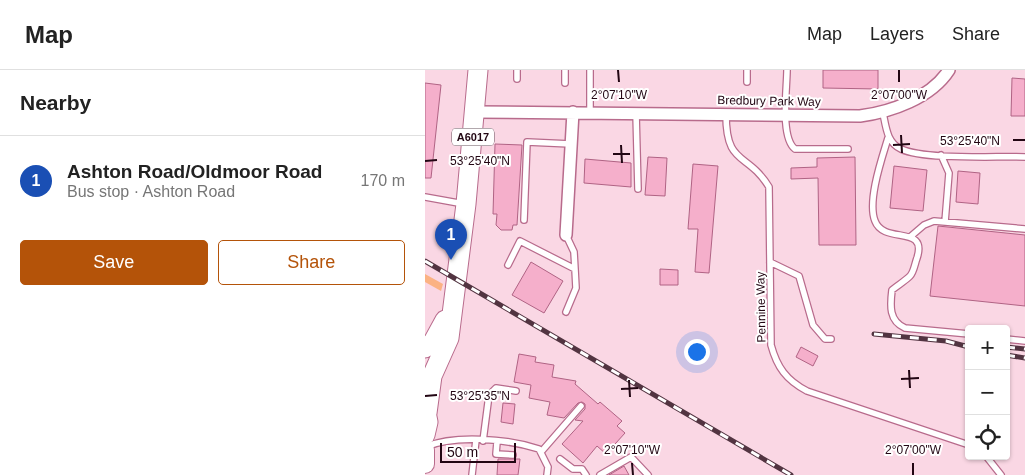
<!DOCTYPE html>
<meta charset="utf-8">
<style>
body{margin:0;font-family:Arial,sans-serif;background:#f2f2f2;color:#222}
.controls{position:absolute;right:15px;bottom:15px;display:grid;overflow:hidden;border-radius:5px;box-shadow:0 1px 4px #0004}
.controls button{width:45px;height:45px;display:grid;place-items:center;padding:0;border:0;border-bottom:1px solid #e0e0e0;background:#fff;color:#222;font:25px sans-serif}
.scale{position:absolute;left:15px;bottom:12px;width:76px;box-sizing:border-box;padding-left:5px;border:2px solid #220613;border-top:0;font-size:14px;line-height:18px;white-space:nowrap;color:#220613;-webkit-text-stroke:4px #fff;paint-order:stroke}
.you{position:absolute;left:271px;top:281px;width:18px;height:18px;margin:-12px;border:4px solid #fff;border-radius:50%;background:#1a73e8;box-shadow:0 0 0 8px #1a73e833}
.badge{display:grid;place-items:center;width:32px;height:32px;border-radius:50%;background:#b45309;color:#fff;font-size:16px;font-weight:700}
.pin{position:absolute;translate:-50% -41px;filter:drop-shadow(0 1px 2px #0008)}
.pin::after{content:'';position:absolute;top:26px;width:18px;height:15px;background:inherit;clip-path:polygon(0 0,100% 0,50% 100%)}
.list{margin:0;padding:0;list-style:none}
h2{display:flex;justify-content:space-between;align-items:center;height:65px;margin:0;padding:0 20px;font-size:21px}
h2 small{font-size:16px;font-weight:400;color:#767676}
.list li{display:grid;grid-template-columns:32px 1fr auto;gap:15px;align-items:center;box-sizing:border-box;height:90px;padding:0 20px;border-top:1px solid #e0e0e0}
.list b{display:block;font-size:19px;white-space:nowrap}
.list p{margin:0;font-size:16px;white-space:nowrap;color:#767676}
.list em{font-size:16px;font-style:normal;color:#767676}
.actions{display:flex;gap:10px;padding:15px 20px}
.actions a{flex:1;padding:11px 0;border:1px solid #b45309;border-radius:5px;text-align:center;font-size:18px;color:#b45309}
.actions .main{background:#b45309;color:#fff}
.icon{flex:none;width:28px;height:28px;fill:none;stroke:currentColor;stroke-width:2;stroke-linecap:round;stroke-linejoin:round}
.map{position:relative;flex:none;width:600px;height:405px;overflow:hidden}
header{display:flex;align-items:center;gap:30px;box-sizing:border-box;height:70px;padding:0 25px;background:#fff;border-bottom:1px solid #e0e0e0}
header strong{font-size:24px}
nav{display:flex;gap:28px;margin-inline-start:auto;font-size:18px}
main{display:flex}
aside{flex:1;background:#fff}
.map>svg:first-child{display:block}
</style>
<header>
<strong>Map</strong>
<nav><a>Map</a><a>Layers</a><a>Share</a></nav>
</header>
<main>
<aside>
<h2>Nearby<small></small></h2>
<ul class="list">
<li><span class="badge" style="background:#1a4fb4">1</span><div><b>Ashton Road/Oldmoor Road</b><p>Bus stop · Ashton Road</p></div><em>170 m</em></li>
</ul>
<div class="actions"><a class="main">Save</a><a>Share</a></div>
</aside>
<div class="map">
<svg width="600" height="405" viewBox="0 0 600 405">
<rect width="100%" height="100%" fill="#fad7e4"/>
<path fill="#fbb283" d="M0,204L18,214L16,221L0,212Z"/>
<path fill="#f5afcb" stroke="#b06384" d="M398,0H453V19L398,18Z
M587,8L600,9V46H586Z
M0,13L16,15L6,108H0Z
M70,74L97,75L92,155H88L87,160H76L71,155L72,144H68Z
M223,87L242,88L240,126L220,125Z
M430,87L431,175H394L393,108L366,109V98L392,97V88Z
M160,89L206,93V117L159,113Z
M268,94L293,96L284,203L270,202L273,159H263Z
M469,96L502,100L498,141L465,138Z
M533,101L555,103L553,134L531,132Z
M513,156L600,165V236L505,226Z
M106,192L138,211L119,243L87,225Z
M235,199L253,200V215H235Z
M376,277L393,286L388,296L371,287Z
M94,284L111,287L110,292L129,295L127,307L151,311L150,314L173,334L175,332L197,351L192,356L200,363L181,384L172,376L158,393L137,374L158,351L150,350L160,339V334L157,332L153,333L139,348L122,345L125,332L104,328L106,315L89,312Z
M78,333L90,334L88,354L76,352Z
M73,389H95L93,405H72Z
M199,396L204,405H184Z"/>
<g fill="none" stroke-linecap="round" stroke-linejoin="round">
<g stroke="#b86b8c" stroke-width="8">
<path id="service" d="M165,0V42
M322,0V12
M362,0C362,19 355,67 370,79H423
M92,9V0
M140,13V0
M211,43L213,119
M458,43C461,57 462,73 476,79C500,90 570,86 600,87
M301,44C301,97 322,81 344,117L346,275C352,297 361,310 382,321L544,375
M463,68C457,88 442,131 450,151C459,175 503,154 492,188C490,193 489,202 485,206C480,211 473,215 467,220C465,236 464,251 480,258L544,264
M516,85L524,103L520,152
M0,127L39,134
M99,150L102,72L146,74
M141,165L149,182L150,199
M485,167L499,155L509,151L600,159
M345,192L374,206L388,255L400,269H406
M83,195L95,171L150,199L151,218L141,242
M581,269L600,271
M58,371L64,325L71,318L91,321
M72,372L71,384L88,385
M0,377C30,364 83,369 114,379L123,397L122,405
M116,382L156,336
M561,386L576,405
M135,389L148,399H157L161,405
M47,405L51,370
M175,405L206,387L223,405"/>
</g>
<g stroke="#b86b8c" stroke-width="14">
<path id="minor" d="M51,42L435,46C466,42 506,28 524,0
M141,165L148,42"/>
</g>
<g stroke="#b86b8c" stroke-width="20">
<path id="primary" d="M0,380V394"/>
</g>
<g stroke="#b86b8c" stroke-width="21">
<path id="trunk" d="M0,278L8,272L20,250
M0,337L3,352L0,365
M2,343L7,306L24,268L41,134L53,0"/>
</g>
<use href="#service" stroke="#fff" stroke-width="5.5"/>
<use href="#minor" stroke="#fff" stroke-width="11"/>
<use href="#primary" stroke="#fff" stroke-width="18"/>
<use href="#trunk" stroke="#fff" stroke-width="19"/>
<g stroke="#523441" stroke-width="5">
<path id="rail" d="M0,191L366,405
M449,264L521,271L544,277
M581,277L600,279
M581,285L600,288"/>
</g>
<use href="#rail" stroke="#fff" stroke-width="3" stroke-dasharray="9" stroke-linecap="butt"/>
</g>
<path fill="none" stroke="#220613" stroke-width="2" d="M193,0L194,12M474,0V12M476,65L477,83M588,70H600M196,75L197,93M468,75L485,74M188,84H205M0,91L12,90M484,300L485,318M476,309L494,308M204,310L205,327M196,319L213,318M0,326L12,325M207,393L208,405M488,393V405"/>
<g text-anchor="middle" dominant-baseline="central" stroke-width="4" stroke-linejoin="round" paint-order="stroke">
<rect fill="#fff" stroke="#64515a" stroke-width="1" x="27" y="58.5" width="42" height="17" rx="4"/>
<g font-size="11" font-weight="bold" fill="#220613">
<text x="48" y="67">A6017</text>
</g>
<g font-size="12" fill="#220613" stroke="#fff">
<text transform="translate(344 31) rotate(1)">Bredbury Park Way</text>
<text transform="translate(336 237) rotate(-91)">Pennine Way</text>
</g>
</g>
<g font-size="12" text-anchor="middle" fill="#220613" stroke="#fff" stroke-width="4" stroke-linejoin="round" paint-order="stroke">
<text x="194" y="29">2°07'10"W</text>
<text x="474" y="29">2°07'00"W</text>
<text x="545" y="75">53°25'40"N</text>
<text x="55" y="95">53°25'40"N</text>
<text x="55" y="330">53°25'35"N</text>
<text x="207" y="384">2°07'10"W</text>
<text x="488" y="384">2°07'00"W</text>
</g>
</svg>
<div class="controls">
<button>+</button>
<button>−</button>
<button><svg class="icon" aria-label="locate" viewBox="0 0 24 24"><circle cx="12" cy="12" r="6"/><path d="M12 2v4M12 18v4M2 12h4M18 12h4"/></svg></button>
</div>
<div class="scale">50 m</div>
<div class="you"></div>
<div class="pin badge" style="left:26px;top:190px;background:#1a4fb4">1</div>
</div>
</main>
